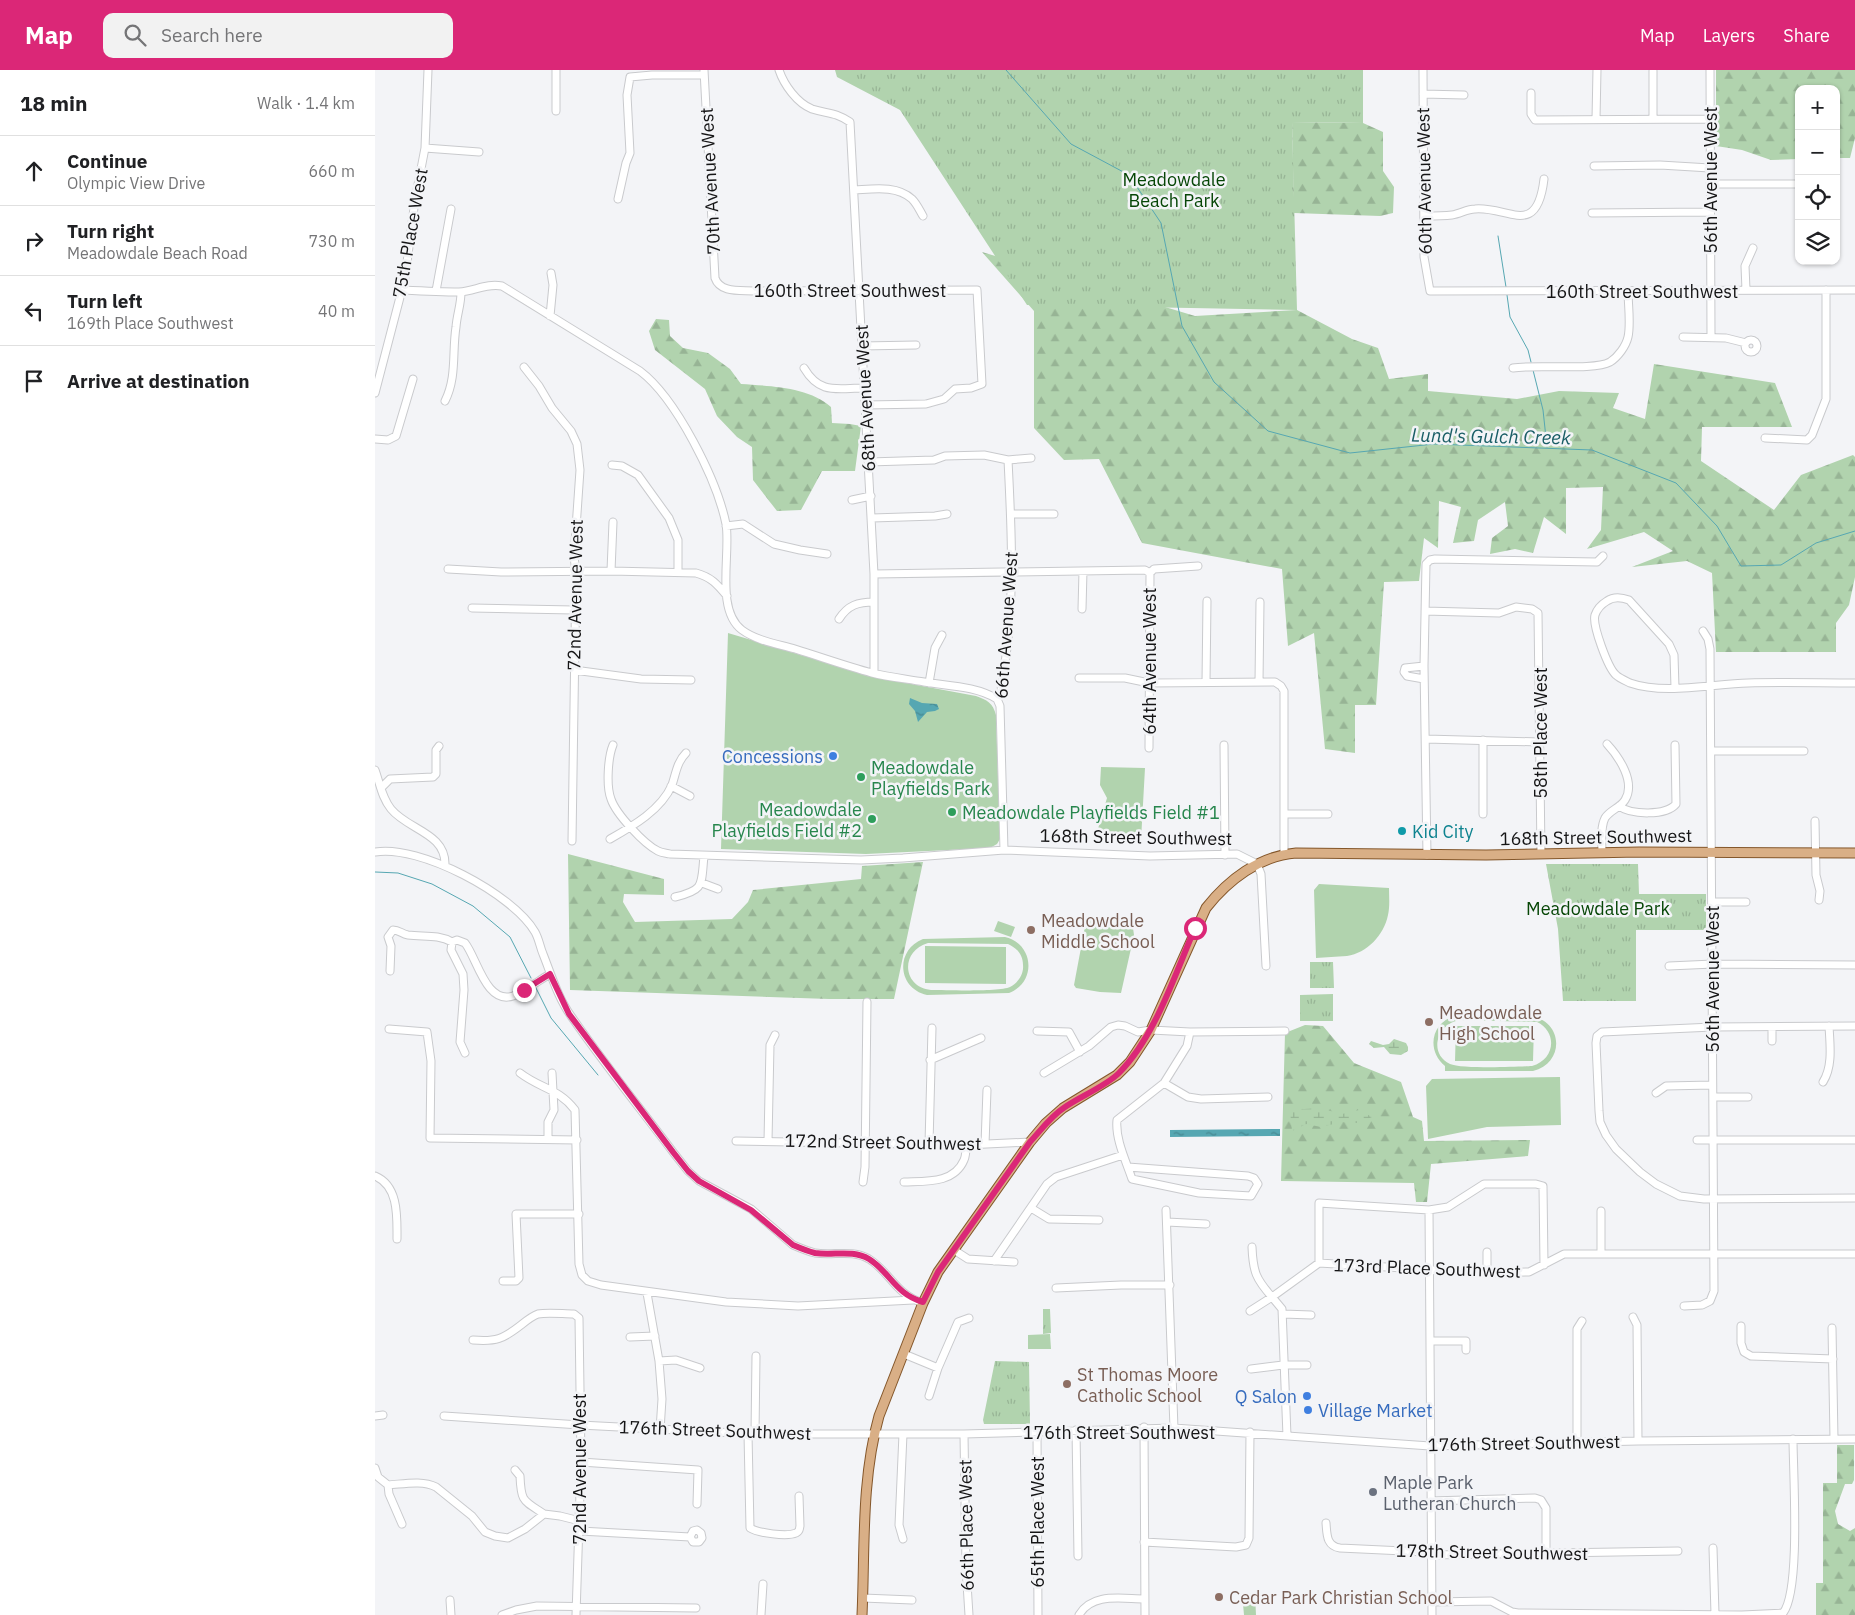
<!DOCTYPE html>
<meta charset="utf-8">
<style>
body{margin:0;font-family:"IBM Plex Sans",sans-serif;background:#f2f2f2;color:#202124}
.controls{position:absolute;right:15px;top:15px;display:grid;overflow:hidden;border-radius:10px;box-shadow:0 1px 4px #0004}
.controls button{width:45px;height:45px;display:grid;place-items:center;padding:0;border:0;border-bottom:1px solid #e0e0e0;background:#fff;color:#202124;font:25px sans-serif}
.stop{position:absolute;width:15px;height:15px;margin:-11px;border:4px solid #db2777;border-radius:50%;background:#fff}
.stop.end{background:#db2777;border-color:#fff;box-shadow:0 1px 5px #0008}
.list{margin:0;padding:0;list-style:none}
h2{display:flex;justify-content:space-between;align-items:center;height:65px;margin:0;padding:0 20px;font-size:21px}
h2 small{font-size:16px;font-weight:400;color:#757577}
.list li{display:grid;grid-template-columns:32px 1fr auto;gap:15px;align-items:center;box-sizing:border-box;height:70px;padding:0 20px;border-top:1px solid #e0e0e0}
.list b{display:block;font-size:19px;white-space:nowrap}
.list p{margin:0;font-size:16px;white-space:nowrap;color:#757577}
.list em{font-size:16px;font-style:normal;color:#757577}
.icon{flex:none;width:28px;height:28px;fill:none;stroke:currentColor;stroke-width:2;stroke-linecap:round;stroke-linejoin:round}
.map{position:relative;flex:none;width:1480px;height:1545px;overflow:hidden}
header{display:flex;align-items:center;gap:30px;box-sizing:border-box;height:70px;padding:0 25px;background:#db2777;color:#fff}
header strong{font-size:24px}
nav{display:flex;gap:28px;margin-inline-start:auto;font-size:18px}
.search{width:350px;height:45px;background:#f2f2f2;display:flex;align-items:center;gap:12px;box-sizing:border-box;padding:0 18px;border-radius:10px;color:#757577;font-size:19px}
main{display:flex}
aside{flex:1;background:#fff}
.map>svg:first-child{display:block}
</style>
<header>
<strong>Map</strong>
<div class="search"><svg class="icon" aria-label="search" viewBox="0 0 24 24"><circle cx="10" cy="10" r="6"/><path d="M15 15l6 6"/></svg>Search here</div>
<nav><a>Map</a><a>Layers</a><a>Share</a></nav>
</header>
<main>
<aside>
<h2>18 min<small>Walk · 1.4 km</small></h2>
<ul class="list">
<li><svg class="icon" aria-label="ahead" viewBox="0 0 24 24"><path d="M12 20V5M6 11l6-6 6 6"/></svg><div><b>Continue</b><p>Olympic View Drive</p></div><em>660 m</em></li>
<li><svg class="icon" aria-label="right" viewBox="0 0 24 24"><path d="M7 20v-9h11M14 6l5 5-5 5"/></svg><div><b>Turn right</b><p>Meadowdale Beach Road</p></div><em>730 m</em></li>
<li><svg class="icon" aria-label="left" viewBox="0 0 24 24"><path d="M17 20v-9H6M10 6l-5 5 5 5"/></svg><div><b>Turn left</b><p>169th Place Southwest</p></div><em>40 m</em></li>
<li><svg class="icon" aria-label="arrive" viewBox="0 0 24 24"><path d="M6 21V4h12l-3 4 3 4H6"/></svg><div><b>Arrive at destination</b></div></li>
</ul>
</aside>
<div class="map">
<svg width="1480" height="1545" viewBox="0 0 1480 1545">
<defs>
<pattern id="forest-firs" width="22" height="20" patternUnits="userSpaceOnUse" patternTransform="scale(1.25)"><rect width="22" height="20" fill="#b1d3ae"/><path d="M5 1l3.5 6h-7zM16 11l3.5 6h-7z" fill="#97b495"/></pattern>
<pattern id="wetland-marsh" width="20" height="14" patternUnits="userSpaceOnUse" patternTransform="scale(1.25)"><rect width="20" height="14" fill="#b1d3ae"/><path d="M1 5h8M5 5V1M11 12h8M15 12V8" fill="none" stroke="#97b495"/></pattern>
<pattern id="park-tufts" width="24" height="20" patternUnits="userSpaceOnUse" patternTransform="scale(1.25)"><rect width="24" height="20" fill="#b1d3ae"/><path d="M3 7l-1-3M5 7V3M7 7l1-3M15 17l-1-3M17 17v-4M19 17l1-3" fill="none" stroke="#97b495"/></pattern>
<pattern id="water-ripples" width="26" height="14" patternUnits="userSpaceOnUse" patternTransform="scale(1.25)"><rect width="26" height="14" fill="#56a7b2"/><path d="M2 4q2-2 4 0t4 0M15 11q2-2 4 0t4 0" fill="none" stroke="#468790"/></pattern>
</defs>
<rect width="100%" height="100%" fill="#f3f4f7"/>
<path fill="url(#forest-firs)" d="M1341,0H1480V68L1475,88H1461V19H1424V89L1396,90L1367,80L1341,76Z
M917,52L988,53L1008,62V101L1019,117L1018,143L1005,146L919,143Z
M607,182L820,246L922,240L977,269L1003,278L1014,309L1053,304V321L1142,329L1184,321L1244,323L1238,338L1270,349L1279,294L1400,313L1417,357H1327L1326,391L1399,440L1426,405L1478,385L1480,387V507L1474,535L1461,553V582H1341L1337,503L1312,491L1257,497L1298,481L1269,462L1212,479L1226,460L1228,417L1191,418V464L1169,447L1158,483L1140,479L1115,484L1117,468L1133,456L1130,432L1103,450L1099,471L1078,473L1086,437L1064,431L1063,478L1049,468L1044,511L1009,512L1001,635H980V683L950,679L939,563L913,576L907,499L767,473L724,389L689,390L659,358V241Z
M281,249L294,250L295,266L308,278L333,283L355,299L366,314C395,316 434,317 456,337L457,353L475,354L486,356L480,401H447L426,440L402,441L378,410L377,377L362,367L342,346L330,319L280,280L274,261Z
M193,784L289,809V825L249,824L248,832L260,852L357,849L373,832L378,820L486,809L487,796L548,792L519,929H454L195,920Z
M930,955L948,956L979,993L1026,1012L1038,1047L1047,1051L1049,1071L1155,1070L1153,1086L1056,1094L1052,1132H1041L1039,1113L906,1111L910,963Z
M1462,1375H1479V1410L1477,1414H1470L1460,1441L1463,1454L1475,1461L1480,1458V1545H1441V1513H1448V1413H1462Z"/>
<path fill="url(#wetland-marsh)" d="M1019,969L1031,973L1033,977V981L1026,985L1015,984L1009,977L999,978L994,974L996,971L1008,975L1014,974Z
M944,1038L967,1044L984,1040L997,1047L984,1053L967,1052L946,1057L931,1054L917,1061L915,1040Z"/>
<path fill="url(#park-tufts)" d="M460,0H988V53L917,52L922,240L652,235L525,40L462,7Z
M1171,794H1263L1264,824H1331V860H1261V931H1188L1183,859Z
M935,892H958L959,918H935Z
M958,924V951H925V925Z
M668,1239H675L676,1263L668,1264Z
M620,1291L654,1292L655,1354H609L608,1350Z
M867,1523L880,1524L881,1545H869Z"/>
<path fill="#b1d3ae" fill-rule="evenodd" d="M353,563L499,607L601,626C612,630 618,633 621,645L625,769L622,774L615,778L491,784L346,779Z
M726,697L770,698L766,770L720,769L732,728L725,715Z
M944,814L1014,818C1014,827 1015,836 1013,845C1009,865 992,883 972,886C961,887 951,887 941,888L939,820Z
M715,849C729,854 743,861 758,858L759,865L746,923L725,922L701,918L699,915L711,851Z
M623,851L640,857L636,867L619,861Z
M630,867C659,874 662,912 634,923L552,925C522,918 520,880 548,869ZM553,873L633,874C642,878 648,885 648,895C649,904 643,913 635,917C624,922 572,920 556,920C527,917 525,881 553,873Z
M550,876L631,877V914L550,913Z
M1086,945L1154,946C1188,949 1191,993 1158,1001H1070V996C1049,979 1058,947 1086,945ZM1086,950L1162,952C1183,962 1180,990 1157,996C1143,997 1086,999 1075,994C1052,983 1063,952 1086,950Z
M1081,956H1159L1158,991H1080Z
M1185,1007L1186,1055L1112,1057L1053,1069L1051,1016L1057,1009Z
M675,1264L676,1279H653V1265Z"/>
<path fill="url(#water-ripples)" d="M535,628L547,633L562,634L564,639L560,641L552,642L543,652L540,641L534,634Z
M905,1059V1066L795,1067V1060Z"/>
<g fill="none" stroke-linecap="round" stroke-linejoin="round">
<path stroke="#56a7b2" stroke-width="1" d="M631,0L696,74L754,105L786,153L807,256L839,312L893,361L975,383L1059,374L1217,380L1301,413L1342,456L1366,496L1406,495L1441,473L1480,461
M1123,166L1131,217
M1132,225L1135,247L1153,280L1156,292
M1158,300L1168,340L1172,377
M0,802L23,803L57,814L98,836L135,867L156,908
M161,918L176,948L223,1005"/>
<g stroke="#c9cacd" stroke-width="9">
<path id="minor" d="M329,0L340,208C345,223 365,220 379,221L602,220L607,314L596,318L580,319L569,329L551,334L490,335
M404,0C409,15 422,33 437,39C453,44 460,42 475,52L499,504V603
M1048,0L1049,187L1055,221L1480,220
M1335,0L1336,267
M1156,23V44L1160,50L1335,49
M1048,24L1089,25
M181,41V0
M1221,49L1222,0
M1278,49V1
M50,78L104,82
M1219,96L1285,95L1335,98
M1335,114H1424
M480,120C498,119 522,115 537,129C542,134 545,141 548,146
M243,129L251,93L255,83L252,25L255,7L277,5H329
M1217,143L1335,142
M1050,146C1059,146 1068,146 1077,145C1085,144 1092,139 1100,139C1133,136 1162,169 1169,109
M28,220C47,221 66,222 84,222C100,221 111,213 127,216L265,301C301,328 342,410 351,454C356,483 340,540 367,560C382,571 403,574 420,579C446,587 471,596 497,603C513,607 532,609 549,612C573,616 601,616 622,629
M1371,220L1370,196L1378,178
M61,221L76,139
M175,246L178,215L176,203
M1308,267L1351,268L1371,273
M1370 276a6 6 0 1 1 12 0a6 6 0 1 1-12 0Z
M487,276L541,275
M149,297L164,316L177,338L196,361L202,374L205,400L199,487L201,502L197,771
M429,298C445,325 462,318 489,318
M1138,298C1161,294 1219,301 1235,292C1243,287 1251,276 1253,267C1256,254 1253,234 1253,221
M0,323L30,208L40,130L50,78L53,0
M70,331C82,307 77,282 81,257C82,244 86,235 86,222
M1390,368L1432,370L1437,365L1451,329V220
M0,369L13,370L21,366L38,309
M494,392L559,390L570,386L609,385L633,390L656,388
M237,395L247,396L263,405L294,448L303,470V502
M477,430L496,426
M636,444H679
M497,448L560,446L572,444
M351,456L368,454L399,474L425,480L452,484
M73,499L126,502L236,501L321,503C336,507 342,514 352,526
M236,501L238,452
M499,504L770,500L775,503L779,499L823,496
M97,538L199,540
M707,539L708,501
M1050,541L1124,543L1141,537L1157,539L1163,543L1166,784
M464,549C473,535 483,532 499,532
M1049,596L1030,598L1029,602L1032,606L1049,609
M199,600L266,609L316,610
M704,608H750L774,613L900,612L906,616L909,621V784
M831,612L832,531
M884,612L885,532
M554,613L560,578L567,565
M1300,618L1299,585L1294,574L1254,530C1246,527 1239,526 1232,531C1227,534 1222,539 1220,545C1217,555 1233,598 1241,605C1244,608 1251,611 1255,613C1289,625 1337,614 1373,613C1408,612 1444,613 1480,613
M622,629L625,626C628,607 631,588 633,569C639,510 636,449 633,390
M622,629L625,636L629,780
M1051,669L1165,672
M238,675C233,687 231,716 236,729C241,744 269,774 283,781C287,783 291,783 295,784L486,790L528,788L629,780L775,786L862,784L882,794L886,804L891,896
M849,675L850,785
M774,678L775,503
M1337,681H1429
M0,700C5,714 7,728 16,739C33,760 71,763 70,795
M296,716L315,726
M6,718L15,709L58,707L61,704V680L64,676
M1244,736C1256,745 1291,746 1301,734L1300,675
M910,744H953
M1108,744V670
M1440,751L1441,805L1445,821L1444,830
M235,769C258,756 286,740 297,715C301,703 302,692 311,683
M0,782C44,774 138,824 160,862C164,869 165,877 168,884C176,904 183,928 196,946C228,992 264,1037 298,1082L313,1101L324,1111L376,1139L418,1175C425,1178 432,1181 440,1183C458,1186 477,1179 494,1189C515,1202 520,1224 548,1233
M1227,783C1227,772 1225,758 1230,748C1235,740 1245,738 1250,730C1261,712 1244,687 1232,674
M1052,785L1049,596L1051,494L1055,490L1060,489L1222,492L1228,486
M327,813L343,819
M300,827C330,820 326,815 329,786
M1337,832H1371
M77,872L76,880L88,904L89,920L85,972L90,983
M1294,896L1338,894L1480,895
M15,901L16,876L13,867L18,860C24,860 27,864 33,865C49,867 63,864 77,872L82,870L90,873C102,888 111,935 138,926C151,921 164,910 175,904
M1480,956L1338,957L1227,962L1222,966L1221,973L1224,1041L1225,1052L1231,1065L1241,1079L1265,1102L1281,1114L1305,1126L1329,1129L1480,1128
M1397,957V971
M14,959L52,962L56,991L55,1068L202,1070
M662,961L694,962L705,982
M555,990L606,968
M145,1003C166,1019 183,1018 200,1040L204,1194L207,1205L213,1211L226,1215L351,1232L423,1236L538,1230
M669,1003L714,976L736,957L743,955L750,956L763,962L776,960L815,962L910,961
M1448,1012C1458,996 1455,975 1454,956
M789,1013L813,1027L826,1029L893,1027
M1281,1023L1291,1016L1337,1015
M1338,1027H1373
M173,1069V1052L179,1040L177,1003
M1322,1070H1480
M361,1071L591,1075L655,1072
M393,1071L395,975L400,965
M554,1074L557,958
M610,1074L612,1020
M753,1097L873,1106L879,1108L883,1114L876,1126L824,1123L757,1109C751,1091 740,1069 742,1050L789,1013L812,976L815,962
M0,1106C24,1116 22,1147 22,1169
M488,1112L490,1097L492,932
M529,1112C550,1111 579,1114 589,1090C591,1086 591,1079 591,1075
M656,1138L674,1149L724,1150
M791,1140L799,1358
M1054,1140L1057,1545
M792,1152L831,1154
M877,1177C878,1202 881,1209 897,1227L944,1193L1112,1203L1154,1202L1189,1184H1480
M579,1180L593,1189L639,1192
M1226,1184V1141
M619,1191L672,1114L681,1107L748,1085
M944,1193V1133L1054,1140L1073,1137L1109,1114H1161L1168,1116L1169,1195
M1112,1203V1182
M128,1211H141L144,1208L141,1144H204
M681,1218L746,1215H795
M272,1223L284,1291L287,1329L285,1360
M1309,1236L1327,1235L1335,1231L1339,1221L1335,579L1333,569L1328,561
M875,1241L897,1227L907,1239L912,1366
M908,1244L936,1245
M1258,1247L1262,1255L1263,1371
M1366,1256V1273L1369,1282L1376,1286L1458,1289
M1457,1258L1459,1369
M255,1267L280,1266
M98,1270C121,1272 128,1269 146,1255C151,1251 157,1246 163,1244C173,1242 188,1244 199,1244L204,1248L206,1392L201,1545
M1055,1271H1091V1280
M529,1284L563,1298
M284,1291L301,1290L325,1298
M876,1299L908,1295H932
M554,1326L563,1298L583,1252L594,1248
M0,1346L8,1345
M69,1346L205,1355L380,1364H589L799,1358L1055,1376L1263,1371L1480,1369
M769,1357L770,1545
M701,1360L703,1486
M662,1362L663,1545
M373,1364L375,1458C383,1463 412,1467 421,1463C425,1461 424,1460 425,1456L424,1426
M380,1364L381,1286
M589,1364L591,1498L594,1545
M1202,1372V1259L1207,1251
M206,1392L323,1400L322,1434
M0,1398L3,1407L13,1415C29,1414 47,1410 61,1417L97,1446L110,1462L120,1466L133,1468L150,1459L169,1444L185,1446L205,1451
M140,1400L145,1406C146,1432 148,1430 169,1444
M13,1415L14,1424L27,1454
M1055,1431L1160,1428L1166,1430L1171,1438V1484
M951,1453C952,1464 951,1476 965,1478L1050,1482L1055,1485L1303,1481
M205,1461L315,1467L318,1472H324L327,1468L326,1463L322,1460L318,1461L315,1467
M528,1469L524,1455L528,1364
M769,1472L861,1477L871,1475L874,1468L875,1362
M1338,1478L1340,1544
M488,1528L537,1530
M75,1530L76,1545
M1057,1532L1116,1531L1137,1542L1143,1543L1367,1545L1408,1543C1426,1521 1418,1402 1418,1369
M127,1545L141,1540L162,1536L321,1538
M386,1545L388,1514
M704,1545C717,1522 747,1529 770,1529"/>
</g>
<g stroke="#84572b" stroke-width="11">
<path id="major" d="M487,1545C490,1479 486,1410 504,1346L548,1233L563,1202L655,1072L671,1053L688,1038L742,1005L755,992L776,960L831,838C853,810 884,786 921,783L1111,785L1264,782L1480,783"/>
</g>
<use href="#minor" stroke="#fff" stroke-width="7"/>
<use href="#major" stroke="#d9af86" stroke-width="9"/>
</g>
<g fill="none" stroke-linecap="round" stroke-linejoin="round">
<path stroke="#db2777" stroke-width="6" d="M149,920L175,904L194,944L298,1082L313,1101L324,1111L376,1140L418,1175C425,1178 432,1181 440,1183C458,1186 477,1179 494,1189C515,1202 520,1224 548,1232L563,1202L655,1072C666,1060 676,1046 690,1037C706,1026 731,1016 744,1003C780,967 800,904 820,858"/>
</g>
<g fill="#3f7fe0" stroke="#f3f4f7" stroke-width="2">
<circle cx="458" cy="686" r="5"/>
<circle cx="932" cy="1326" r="5"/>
<circle cx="933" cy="1340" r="5"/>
</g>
<g fill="#2e9e5b" stroke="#f3f4f7" stroke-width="2">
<circle cx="486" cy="707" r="5"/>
<circle cx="577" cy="742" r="5"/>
<circle cx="497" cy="749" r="5"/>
</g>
<circle fill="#0f9aa8" stroke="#f3f4f7" stroke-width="2" cx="1027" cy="761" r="5"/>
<g fill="#8d6e63" stroke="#f3f4f7" stroke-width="2">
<circle cx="656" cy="860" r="5"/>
<circle cx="1054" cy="952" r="5"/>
<circle cx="692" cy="1314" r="5"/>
<circle cx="844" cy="1527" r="5"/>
</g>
<circle fill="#6b7280" stroke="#f3f4f7" stroke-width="2" cx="998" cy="1422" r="5"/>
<g text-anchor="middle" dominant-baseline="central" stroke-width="5" stroke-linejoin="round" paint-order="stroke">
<g font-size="18" fill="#064606" stroke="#f3f4f7">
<text x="799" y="109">Meadowdale<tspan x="799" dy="21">Beach Park</tspan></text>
<text x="1223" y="838">Meadowdale Park</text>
</g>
<g font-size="18" fill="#151516" stroke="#f3f4f7">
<text transform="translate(1335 110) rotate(-90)">56th Avenue West</text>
<text transform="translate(335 111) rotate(-93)">70th Avenue West</text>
<text transform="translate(1049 111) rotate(-91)">60th Avenue West</text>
<text transform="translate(35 163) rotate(-80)">75th Place West</text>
<text x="475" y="220">160th Street Southwest</text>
<text x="1267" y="221">160th Street Southwest</text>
<text transform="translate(490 328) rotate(-93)">68th Avenue West</text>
<text transform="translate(200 525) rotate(-89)">72nd Avenue West</text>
<text transform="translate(631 555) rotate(-86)">66th Avenue West</text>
<text transform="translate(774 591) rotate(-90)">64th Avenue West</text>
<text transform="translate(1165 663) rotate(-90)">58th Place West</text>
<text transform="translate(761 767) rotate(1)">168th Street Southwest</text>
<text transform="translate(1221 767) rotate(-1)">168th Street Southwest</text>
<text transform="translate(1337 909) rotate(-90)">56th Avenue West</text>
<text transform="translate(508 1072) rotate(1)">172nd Street Southwest</text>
<text transform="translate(1052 1198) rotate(2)">173rd Place Southwest</text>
<text transform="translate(340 1360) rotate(2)">176th Street Southwest</text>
<text x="744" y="1362">176th Street Southwest</text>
<text transform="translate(1149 1373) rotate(-1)">176th Street Southwest</text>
<text transform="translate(204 1399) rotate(-90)">72nd Avenue West</text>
<text transform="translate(662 1452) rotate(-90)">65th Place West</text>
<text transform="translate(591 1455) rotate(-91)">66th Place West</text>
<text transform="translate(1117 1482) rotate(1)">178th Street Southwest</text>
</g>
<g font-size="18" fill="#366cbe" stroke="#f3f4f7" text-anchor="end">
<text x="448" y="686">Concessions</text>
<text x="922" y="1326">Q Salon</text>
<text x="943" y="1340" text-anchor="start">Village Market</text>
</g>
<g font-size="18" fill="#27864d" stroke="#f3f4f7" text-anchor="start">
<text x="496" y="697">Meadowdale<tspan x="496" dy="21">Playfields Park</tspan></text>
<text x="487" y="739" text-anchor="end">Meadowdale<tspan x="487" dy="21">Playfields Field #2</tspan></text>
<text x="587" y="742">Meadowdale Playfields Field #1</text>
</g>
<g font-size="18" fill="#0d838f" stroke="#f3f4f7" text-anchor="start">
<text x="1037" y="761">Kid City</text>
</g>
<g font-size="18" fill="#785e54" stroke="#f3f4f7" text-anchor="start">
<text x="666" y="850">Meadowdale<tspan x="666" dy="21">Middle School</tspan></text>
<text x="1064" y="942">Meadowdale<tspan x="1064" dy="21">High School</tspan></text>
<text x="702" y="1304">St Thomas Moore<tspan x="702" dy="21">Catholic School</tspan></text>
<text x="854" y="1527">Cedar Park Christian School</text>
</g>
<g font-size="18" fill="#5b616d" stroke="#f3f4f7" text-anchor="start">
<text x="1008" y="1412">Maple Park<tspan x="1008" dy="21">Lutheran Church</tspan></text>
</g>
<g font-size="19" font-style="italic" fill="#1a5e66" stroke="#f3f4f7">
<text transform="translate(1116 366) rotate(1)">Lund's Gulch Creek</text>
</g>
</g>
</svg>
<div class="controls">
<button>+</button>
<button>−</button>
<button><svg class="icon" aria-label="locate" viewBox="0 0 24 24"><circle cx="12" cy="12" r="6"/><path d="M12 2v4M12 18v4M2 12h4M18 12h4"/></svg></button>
<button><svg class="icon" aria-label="layers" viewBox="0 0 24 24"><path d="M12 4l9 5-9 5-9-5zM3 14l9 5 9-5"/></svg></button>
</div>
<div class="stop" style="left:820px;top:858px"></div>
<div class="stop end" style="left:149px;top:920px"></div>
</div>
</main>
